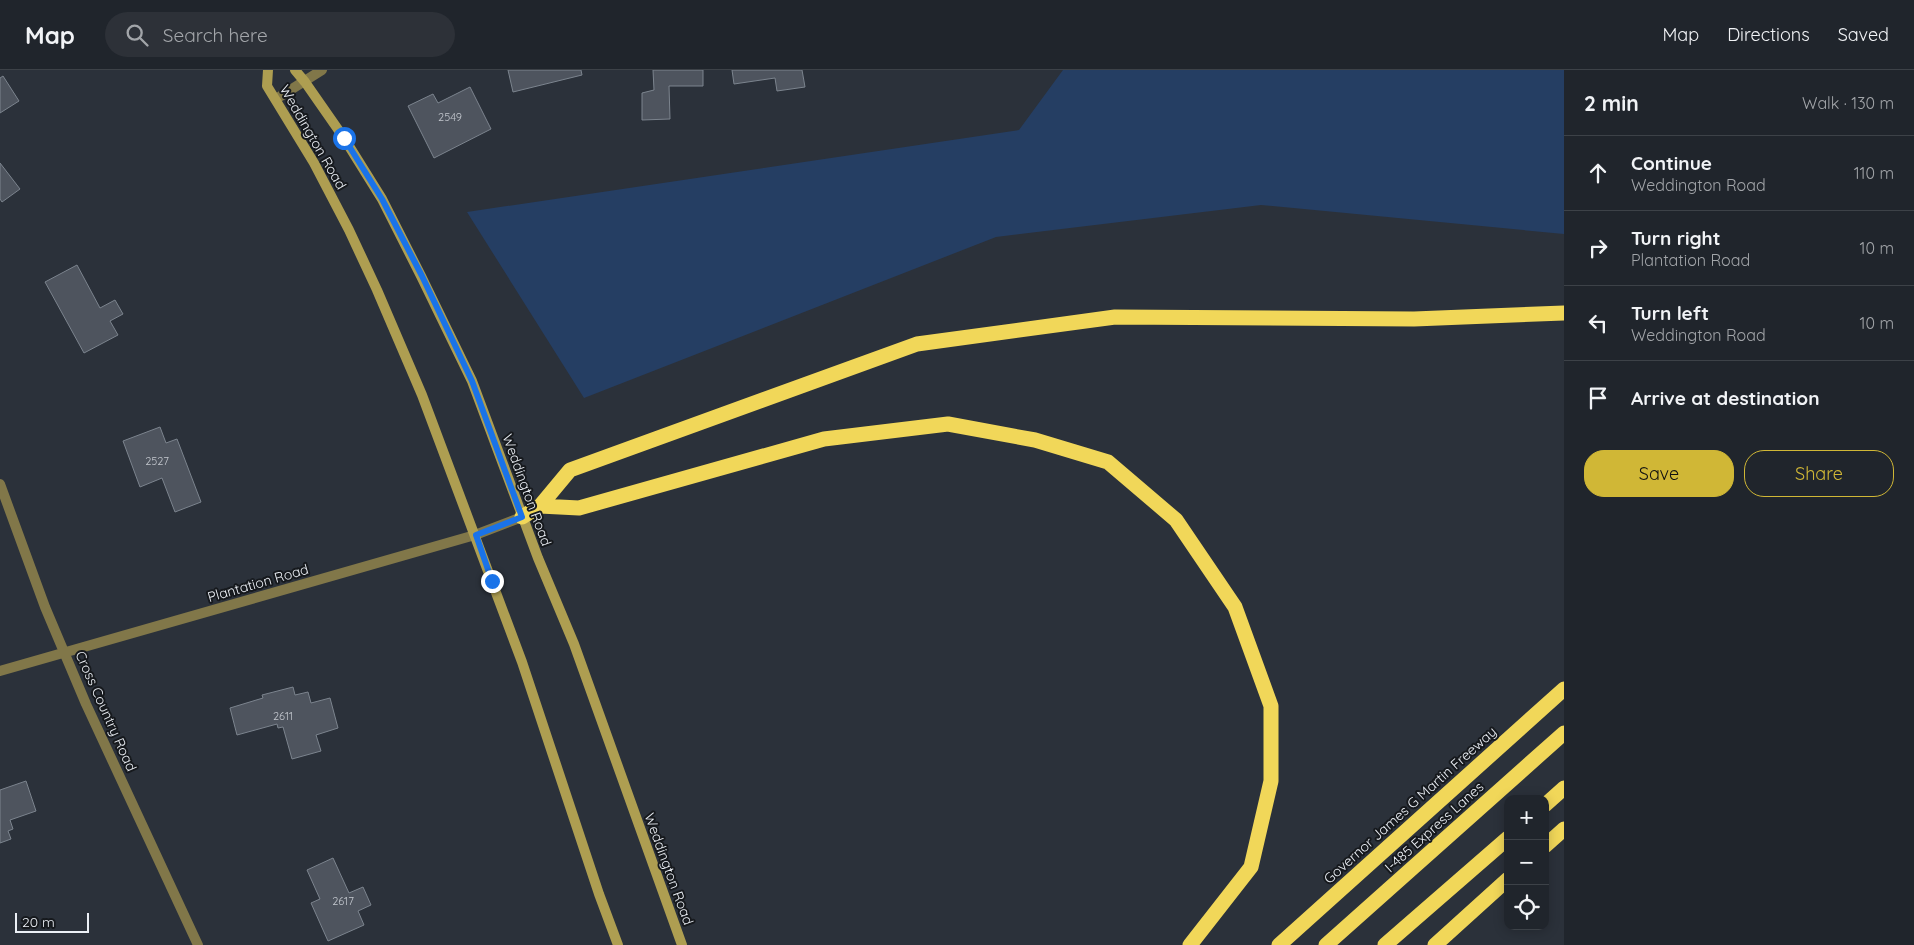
<!DOCTYPE html>
<meta charset="utf-8">
<style>
body{margin:0;font-family:Quicksand,sans-serif;background:#2d3138;color:#f1f3f6}
.controls{position:absolute;right:15px;bottom:15px;display:grid;overflow:hidden;border-radius:10px;box-shadow:0 2px 12px #0003}
.controls button{width:45px;height:45px;display:grid;place-items:center;padding:0;border:0;border-bottom:1px solid #3d4248;background:#20252c;color:#f1f3f6;font:25px sans-serif}
.scale{position:absolute;left:15px;bottom:12px;width:74px;box-sizing:border-box;padding-left:5px;border:2px solid #ebeff5;border-top:0;font-size:14px;line-height:18px;white-space:nowrap;color:#ebeff5;-webkit-text-stroke:4px #16191d;paint-order:stroke}
.stop{position:absolute;width:15px;height:15px;margin:-11px;border:4px solid #1a73e8;border-radius:50%;background:#fff}
.stop.end{background:#1a73e8;border-color:#fff;box-shadow:0 1px 5px #0008}
.list{margin:0;padding:0;list-style:none}
h2{display:flex;justify-content:space-between;align-items:center;height:65px;margin:0;padding:0 20px;font-size:21px}
h2 small{font-size:16px;font-weight:400;color:#a2a5a9}
.list li{display:grid;grid-template-columns:32px 1fr auto;gap:15px;align-items:center;box-sizing:border-box;height:75px;padding:0 20px;border-top:1px solid #3d4248}
.list b{display:block;font-size:19px;white-space:nowrap}
.list p{margin:0;font-size:16px;white-space:nowrap;color:#a2a5a9}
.list em{font-size:16px;font-style:normal;color:#a2a5a9}
.actions{display:flex;gap:10px;padding:15px 20px}
.actions a{flex:1;padding:11px 0;border:1px solid #d0b736;border-radius:20px;text-align:center;font-size:18px;color:#d0b736}
.actions .main{background:#d0b736;color:#111}
.icon{flex:none;width:28px;height:28px;fill:none;stroke:currentColor;stroke-width:2;stroke-linecap:round;stroke-linejoin:round}
.map{position:relative;flex:none;width:1564px;height:875px;overflow:hidden}
header{display:flex;align-items:center;gap:30px;box-sizing:border-box;height:70px;padding:0 25px;background:#20252c;border-bottom:1px solid #3d4248}
header strong{font-size:24px}
nav{display:flex;gap:28px;margin-inline-start:auto;font-size:18px}
.search{width:350px;height:45px;background:#2d3138;display:flex;align-items:center;gap:12px;box-sizing:border-box;padding:0 18px;border-radius:28px;color:#a2a5a9;font-size:19px}
main{display:flex}
aside{flex:1;background:#20252c}
.map>svg:first-child{display:block}
</style>
<header>
<strong>Map</strong>
<div class="search"><svg class="icon" aria-label="search" viewBox="0 0 24 24"><circle cx="10" cy="10" r="6"/><path d="M15 15l6 6"/></svg>Search here</div>
<nav><a>Map</a><a>Directions</a><a>Saved</a></nav>
</header>
<main>
<div class="map">
<svg width="1564" height="875" viewBox="0 0 1564 875">
<rect width="100%" height="100%" fill="#2b313a"/>
<path fill="#253e63" d="M1063,0H1564V164L1261,135L996,167L584,328L467,142L1019,60Z"/>
<path fill="#4e545e" stroke="#7c848e" d="M508,0H581L582,5L513,22Z
M653,0H703V16H669L670,49L642,50V23L654,20Z
M732,0H802L805,17L777,21L775,8L734,14Z
M3,6L19,31L0,43V8Z
M470,17L491,59L434,88L408,36L433,24L438,33Z
M0,93L20,119L2,132L0,129Z
M77,195L100,238L115,230L123,244L110,251L118,265L84,283L45,212Z
M160,357L166,373L177,369L201,432L175,442L162,408L140,417L123,371Z
M293,617L295,625L308,622L311,633L330,628L338,658L316,665L321,681L292,689L283,657L278,658L277,654L237,665L230,638L263,628L262,625Z
M26,711L36,741L10,750L13,759L8,761L11,769L0,773V720Z
M333,788L349,823L363,817L371,835L358,841L364,855L328,871L311,833L320,829L307,800Z"/>
<g fill="none" stroke-linecap="round" stroke-linejoin="round">
<path stroke="#817749" stroke-width="10" d="M276,29L322,0
M0,414L45,537L86,634L198,875
M0,601L475,465L522,447"/>
<path stroke="#ae9e51" stroke-width="10" d="M268,0L267,16L314,93L349,160L377,220L422,325L522,592L599,824L618,875
M295,0L305,12L344,68L382,129L421,206L472,311L538,488L574,574L682,875"/>
<path stroke="#f1d759" stroke-width="15" d="M540,436L579,438L824,369L948,354L1035,370L1108,392L1176,450L1235,537L1271,636V711L1251,797L1190,875
M522,447L540,436L570,400L917,274L1115,247L1414,249L1564,243
M1545,735L1564,718
M1545,776L1564,759
M1279,875L1564,619
M1326,875L1564,663
M1385,875L1508,768
M1435,875L1508,809"/>
</g>
<g fill="none" stroke-linecap="round" stroke-linejoin="round">
<path stroke="#1a73e8" stroke-width="6" d="M344,68L382,129L422,206L472,311L522,447L476,465L492,511"/>
</g>
<g text-anchor="middle" dominant-baseline="central" stroke-width="4" stroke-linejoin="round" paint-order="stroke">
<g font-size="11" fill="#c4c8cf">
<text x="450" y="47">2549</text>
<text x="157" y="391">2527</text>
<text x="283" y="646">2611</text>
<text x="343" y="831">2617</text>
</g>
<g font-size="14" fill="#ebeff5" stroke="#16191d">
<text transform="translate(313 67) rotate(60)">Weddington Road</text>
<text transform="translate(527 420) rotate(70)">Weddington Road</text>
<text transform="translate(258 513) rotate(-16)">Plantation Road</text>
<text transform="translate(106 641) rotate(66)">Cross Country Road</text>
<text transform="translate(1410 735) rotate(-42)">Governor James G Martin Freeway</text>
<text transform="translate(1434 757) rotate(-42)">I-485 Express Lanes</text>
<text transform="translate(669 799) rotate(70)">Weddington Road</text>
</g>
</g>
</svg>
<div class="controls">
<button>+</button>
<button>−</button>
<button><svg class="icon" aria-label="locate" viewBox="0 0 24 24"><circle cx="12" cy="12" r="6"/><path d="M12 2v4M12 18v4M2 12h4M18 12h4"/></svg></button>
</div>
<div class="scale">20 m</div>
<div class="stop" style="left:344px;top:68px"></div>
<div class="stop end" style="left:492px;top:511px"></div>
</div>
<aside>
<h2>2 min<small>Walk · 130 m</small></h2>
<ul class="list">
<li><svg class="icon" aria-label="ahead" viewBox="0 0 24 24"><path d="M12 20V5M6 11l6-6 6 6"/></svg><div><b>Continue</b><p>Weddington Road</p></div><em>110 m</em></li>
<li><svg class="icon" aria-label="right" viewBox="0 0 24 24"><path d="M7 20v-9h11M14 6l5 5-5 5"/></svg><div><b>Turn right</b><p>Plantation Road</p></div><em>10 m</em></li>
<li><svg class="icon" aria-label="left" viewBox="0 0 24 24"><path d="M17 20v-9H6M10 6l-5 5 5 5"/></svg><div><b>Turn left</b><p>Weddington Road</p></div><em>10 m</em></li>
<li><svg class="icon" aria-label="arrive" viewBox="0 0 24 24"><path d="M6 21V4h12l-3 4 3 4H6"/></svg><div><b>Arrive at destination</b></div></li>
</ul>
<div class="actions"><a class="main">Save</a><a>Share</a></div>
</aside>
</main>
